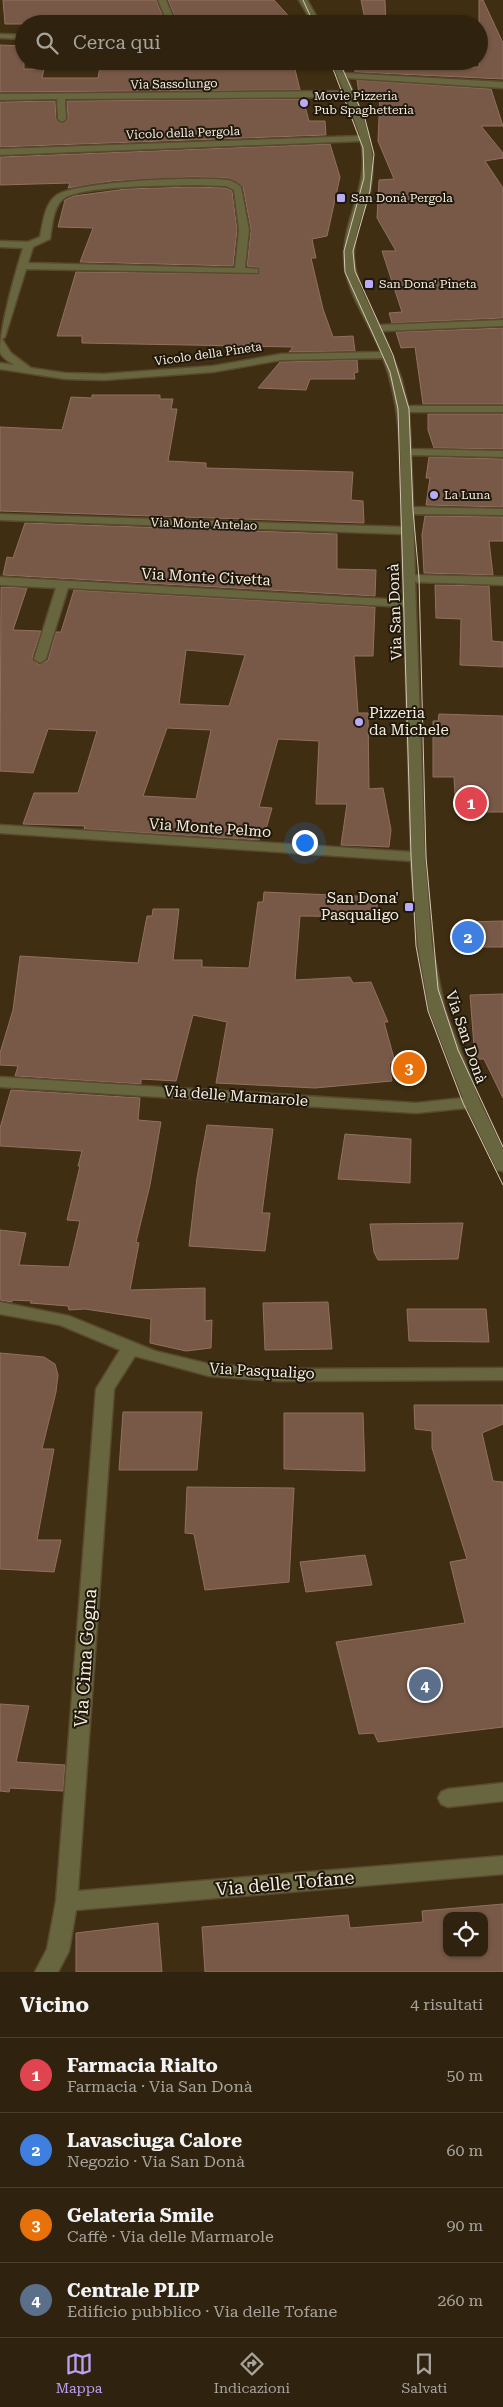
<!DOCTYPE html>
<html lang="it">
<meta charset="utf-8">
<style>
body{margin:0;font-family:"Roboto Serif",serif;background:#372a17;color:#f1f3f6}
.controls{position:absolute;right:15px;bottom:15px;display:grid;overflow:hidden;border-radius:10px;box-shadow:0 1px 4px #0004}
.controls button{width:45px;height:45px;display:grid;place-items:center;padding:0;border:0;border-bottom:1px solid #4a3f2e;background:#2f220e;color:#f1f3f6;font:25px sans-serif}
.you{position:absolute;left:304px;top:842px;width:18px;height:18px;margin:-12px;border:4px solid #fff;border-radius:50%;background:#1a73e8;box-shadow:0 0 0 8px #1a73e833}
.badge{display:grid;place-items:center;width:32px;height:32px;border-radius:50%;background:#bca0f2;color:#fff;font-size:16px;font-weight:700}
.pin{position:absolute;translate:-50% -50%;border:2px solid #fff;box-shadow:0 1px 5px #0006}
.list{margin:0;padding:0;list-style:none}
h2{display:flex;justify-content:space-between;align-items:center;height:65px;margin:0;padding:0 20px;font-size:21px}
h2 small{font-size:16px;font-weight:400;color:#a7a49e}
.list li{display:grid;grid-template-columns:32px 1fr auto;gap:15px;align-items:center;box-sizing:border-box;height:75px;padding:0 20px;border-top:1px solid #4a3f2e}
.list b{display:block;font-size:19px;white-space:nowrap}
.list p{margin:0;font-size:16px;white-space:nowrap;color:#a7a49e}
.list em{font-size:16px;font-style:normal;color:#a7a49e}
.icon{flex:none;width:28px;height:28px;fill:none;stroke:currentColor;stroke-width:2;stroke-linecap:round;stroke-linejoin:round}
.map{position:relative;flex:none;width:503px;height:1972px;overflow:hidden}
.search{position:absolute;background:#2f220e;box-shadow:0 1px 4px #0004;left:15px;right:15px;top:15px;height:55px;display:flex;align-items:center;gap:12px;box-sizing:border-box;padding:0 18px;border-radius:28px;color:#a7a49e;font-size:19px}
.sheet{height:365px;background:#2f220e}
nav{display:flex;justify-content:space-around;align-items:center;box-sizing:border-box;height:70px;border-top:1px solid #4a3f2e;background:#2f220e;font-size:14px;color:#a7a49e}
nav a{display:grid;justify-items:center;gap:2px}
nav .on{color:#bca0f2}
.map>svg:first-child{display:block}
</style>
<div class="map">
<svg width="503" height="1972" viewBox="0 0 503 1972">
<rect width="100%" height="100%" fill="#3f2e12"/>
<path fill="#785948" stroke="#91705f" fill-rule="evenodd" d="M3,0H156L166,24H5Z
M168,0H274L294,22L178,24Z
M361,0H385L386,24H366Z
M479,0H483L503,43V79L355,72L354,61H387V68L462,69V67H479Z
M0,45L24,46V69H44L42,78H98L101,61H293L300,90L0,92Z
M357,80L491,89L503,126H481L503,153V158L485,161L503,188V318L392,323L389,313L402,312L382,251H396L377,218L379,180L394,179L378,141L380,94H359Z
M303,99L309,121H325L326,135L0,147V102L55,101L56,119L62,124L68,119L67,101Z
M330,144L340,177L327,236L312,239L316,258H311L323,309L333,337L353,336L355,351L289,352L293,347L82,343V336H57L76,272L259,274V268L247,266L251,230L243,187L228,178L192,177L112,181L68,188L70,183L0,185V157Z
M193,187L226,188L232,191L237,230L233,266L80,262L93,228L58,227L65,200L74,196L126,189Z
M503,328V404H423L415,347L401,348L396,332Z
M357,360L358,372L354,373L355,379H310L306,390L258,388L280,362Z
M92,395H160V399H173L171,409H177L168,461L206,463V468L353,472L351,500L363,501L364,523L0,511V427L62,430L71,397L92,398Z
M428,414H503V449L434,448L428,430Z
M429,457L503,459V507L426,505L430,478H426Z
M425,516L503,517V541H489L493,575L424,573L422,535Z
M25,523L337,534V569L376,570L375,596L3,575L7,557L13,558Z
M435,585L489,586L492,641L503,642V667L460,665L461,619L436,618Z
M1,587L27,588L13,630L41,631L32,658L39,665L48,660L56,632H61L74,590L375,607L373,656H354L358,713H368L369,789L383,788L391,830L389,847L341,845L347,804H316L319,741L278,739L259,807L272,808L264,836L261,835L259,840L84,829L85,826L23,824L34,793H78L97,731L48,729L33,773L0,771ZM186,650L245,655L229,706L179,704ZM167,728L211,730L196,799L143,796Z
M439,714L503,716V812H456L454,777H433V721H438Z
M264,892L377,897V917L300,916L295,980L350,977L353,983L371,982L388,1022H384L395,1062L389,1063L392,1081L315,1088L216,1083L227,1022L193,1015L176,1081L141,1079V1084L15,1076L18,1066L0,1065V1053L13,1010L20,956L138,963L147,916H152L153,909H179L173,960H202V967L249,968L258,902H263Z
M503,921V947H470L466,922Z
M503,994V1098L484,1059H475L470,995Z
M11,1090L140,1098L138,1120L161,1122L150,1185L136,1242L139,1243L130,1290L205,1288V1321L212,1320L211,1348L186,1351L150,1343L151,1319L85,1309L69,1310L68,1306L30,1303L32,1301L12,1300V1302L0,1300V1230L26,1233L19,1265L69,1267L80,1221L67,1220L80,1166H78L82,1151L0,1146V1128Z
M207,1125L273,1129L262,1213H270L265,1251L189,1246L197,1178Z
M345,1134L411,1139L410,1183L338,1179Z
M463,1223L458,1259L378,1260L374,1252L370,1224Z
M328,1302L332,1349L265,1350L263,1303Z
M407,1309H486L489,1342L409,1341Z
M0,1353L44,1357L55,1364L58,1375L56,1392L42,1449H54L37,1540H61L54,1572L0,1569Z
M414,1405H503V1424L482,1433L493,1481L503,1482V1727L378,1742L374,1733L359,1734L336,1642L465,1623L450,1562L467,1559L432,1448V1431L415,1429Z
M123,1412H202L197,1470H119Z
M284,1413H363L365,1471L284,1469Z
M187,1487L294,1488L289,1582L205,1590L194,1534L185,1533Z
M365,1555L372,1585L306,1592L300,1562Z
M0,1704L29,1706L16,1762L65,1765L63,1791L10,1788L9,1792L0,1791Z
M503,1904V1972H205L202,1927L348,1915L350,1928L423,1922L422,1911ZM447,1916H484V1953H447Z
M158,1923L162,1972H76V1933Z"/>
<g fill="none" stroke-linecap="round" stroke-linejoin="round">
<g stroke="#59492e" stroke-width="3">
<path id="minor" d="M158,0H166L176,24H168Z
M299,0H307L321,24H313Z
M0,34L24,35V39L0,38Z
M331,61H339L344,73L503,82V88L347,78C363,115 379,150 370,191C364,213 353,234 354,257C355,282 369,304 379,325L503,320V326L382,331L401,377L408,406H503V412H409L411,449L503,451V457L411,455L413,507L503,509V515L413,514L415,575L503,577V585L415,582L425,857L432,946L445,1010L480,1102L503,1149V1171L497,1170L495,1166L467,1108L416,1113L0,1087V1077L416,1103L463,1098L429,1010L418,946L411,861L0,833V825L411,852L404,607L68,588L46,659L40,663L34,659L56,588L0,585V577L404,600L402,534L0,520V514L402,527C400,471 404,412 383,358L281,360L213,372L104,380L65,379L0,369V363L14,365C10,362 2,358 0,352C0,327 15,274 23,248L0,247V241L28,242L40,237C43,224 44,204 57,195C77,181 200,176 228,180C233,181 237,184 241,187L249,230L245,268L258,269V273L26,269L5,337L2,339L11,353L31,368L65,373L104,374L213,366L281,354L381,352C369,322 344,289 344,257C344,215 370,187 361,141L0,155V149L360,136L346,97L65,99L66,119L62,122L58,119L57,99L0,100V94L344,91ZM193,185L226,186L234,190L239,230L235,268L28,263L33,247L50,239C52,227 53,207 63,199C82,185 168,186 193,185Z
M0,1302L69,1316L155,1351L209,1364L278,1369L503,1368V1380L278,1381L209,1376L135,1356L114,1389L78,1891L503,1856V1874L76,1910L69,1951L58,1972H35L47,1949L56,1901L96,1389L120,1350L60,1325L0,1314Z
M503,1783V1801L448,1807L441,1804L438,1798L441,1792L448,1789Z"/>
</g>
<use href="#minor" fill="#67663f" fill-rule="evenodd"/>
<path stroke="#d3c7b5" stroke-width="1" d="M303,0L314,24
M330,61L363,148L364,178L344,251L345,272L390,372L398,409L411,856L416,946L428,1011L463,1103L503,1185
M339,61L365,119L374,154L370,191L353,251L355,271L393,355L409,409L413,510L419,578L426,857L438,989L458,1050L503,1147"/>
</g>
<g fill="#b8abf7" stroke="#1f180c" stroke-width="2">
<circle cx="304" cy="103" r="5"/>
<rect x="336" y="193" width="10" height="10" rx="2.5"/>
<rect x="364" y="279" width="10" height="10" rx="2.5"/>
<circle cx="434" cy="495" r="5"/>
<circle cx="359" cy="722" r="5"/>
<rect x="404" y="902" width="10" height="10" rx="2.5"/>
</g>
<g text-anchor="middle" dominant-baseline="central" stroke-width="4" stroke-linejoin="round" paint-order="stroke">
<g font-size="12" fill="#f8eddd" stroke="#1f180c">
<text transform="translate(174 84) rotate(-1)">Via Sassolungo</text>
<text transform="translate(183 133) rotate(-2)">Vicolo della Pergola</text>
<text transform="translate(208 354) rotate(-8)">Vicolo della Pineta</text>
<text transform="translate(204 524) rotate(2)">Via Monte Antelao</text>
</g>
<g font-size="12" fill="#f8eddd" stroke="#1f180c" text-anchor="start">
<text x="314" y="96">Movie Pizzeria<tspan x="314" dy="14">Pub Spaghetteria</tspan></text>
<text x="351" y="198">San Donà Pergola</text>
<text x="379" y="284">San Dona' Pineta</text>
<text x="444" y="495">La Luna</text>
</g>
<g font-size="15" fill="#f8eddd" stroke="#1f180c">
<text transform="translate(206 577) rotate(3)">Via Monte Civetta</text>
<text transform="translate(395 612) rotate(-92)">Via San Donà</text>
<text transform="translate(210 828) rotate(4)">Via Monte Pelmo</text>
<text transform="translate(466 1037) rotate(71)">Via San Donà</text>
<text transform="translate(236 1096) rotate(4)">Via delle Marmarole</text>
<text transform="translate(262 1371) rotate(3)">Via Pasqualigo</text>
</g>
<g font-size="15" fill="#f8eddd" stroke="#1f180c" text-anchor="start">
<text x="369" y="713">Pizzeria<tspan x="369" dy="17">da Michele</tspan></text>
<text x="399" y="898" text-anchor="end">San Dona'<tspan x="399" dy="17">Pasqualigo</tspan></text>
</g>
<g font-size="18" fill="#f8eddd" stroke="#1f180c">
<text transform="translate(85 1658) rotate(-86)">Via Cima Gogna</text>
<text transform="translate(285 1883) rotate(-5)">Via delle Tofane</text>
</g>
</g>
</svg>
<div class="controls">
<button><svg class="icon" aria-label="locate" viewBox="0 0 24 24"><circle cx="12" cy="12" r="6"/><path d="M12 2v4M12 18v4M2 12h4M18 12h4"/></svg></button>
</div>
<div class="you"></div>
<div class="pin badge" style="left:471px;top:803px;background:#e0444e">1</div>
<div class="pin badge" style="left:468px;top:937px;background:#3f7fe0">2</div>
<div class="pin badge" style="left:409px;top:1068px;background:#e8710a">3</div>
<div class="pin badge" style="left:425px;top:1685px;background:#5c6f8a">4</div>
<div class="search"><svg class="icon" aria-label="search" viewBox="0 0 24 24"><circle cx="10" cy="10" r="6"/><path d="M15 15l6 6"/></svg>Cerca qui</div>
</div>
<section class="sheet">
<h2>Vicino<small>4 risultati</small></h2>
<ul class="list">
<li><span class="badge" style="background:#e0444e">1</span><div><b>Farmacia Rialto</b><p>Farmacia · Via San Donà</p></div><em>50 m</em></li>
<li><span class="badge" style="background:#3f7fe0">2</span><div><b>Lavasciuga Calore</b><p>Negozio · Via San Donà</p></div><em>60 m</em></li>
<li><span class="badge" style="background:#e8710a">3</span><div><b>Gelateria Smile</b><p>Caffè · Via delle Marmarole</p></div><em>90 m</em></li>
<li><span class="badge" style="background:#5c6f8a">4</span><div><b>Centrale PLIP</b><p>Edificio pubblico · Via delle Tofane</p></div><em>260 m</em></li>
</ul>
</section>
<nav>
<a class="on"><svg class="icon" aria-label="map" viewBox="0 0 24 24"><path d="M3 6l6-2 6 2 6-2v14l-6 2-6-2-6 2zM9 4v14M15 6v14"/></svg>Mappa</a>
<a><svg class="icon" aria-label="directions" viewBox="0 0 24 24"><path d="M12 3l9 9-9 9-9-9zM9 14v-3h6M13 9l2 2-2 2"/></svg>Indicazioni</a>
<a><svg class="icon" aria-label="saved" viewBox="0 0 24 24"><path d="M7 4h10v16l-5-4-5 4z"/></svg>Salvati</a>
</nav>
